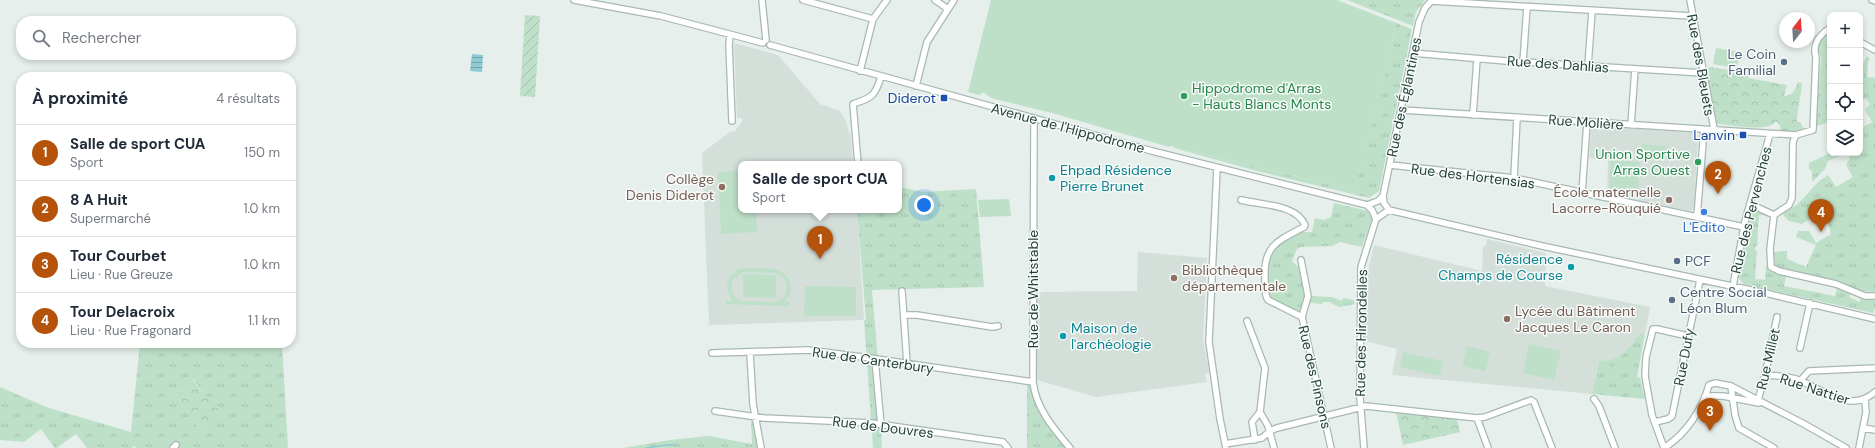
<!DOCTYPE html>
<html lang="fr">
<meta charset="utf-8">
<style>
body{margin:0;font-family:"DM Sans",sans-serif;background:#f6f6f7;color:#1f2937}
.controls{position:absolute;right:12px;top:12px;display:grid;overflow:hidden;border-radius:8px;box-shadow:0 2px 6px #0003}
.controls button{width:36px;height:36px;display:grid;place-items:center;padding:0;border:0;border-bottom:1px solid #e0e1e3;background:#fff;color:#1f2937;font:20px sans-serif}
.compass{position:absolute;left:1779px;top:12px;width:36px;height:36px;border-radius:50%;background:#fff;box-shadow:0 2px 6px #0003;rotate:17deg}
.you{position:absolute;left:924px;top:205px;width:14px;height:14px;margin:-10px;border:3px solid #fff;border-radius:50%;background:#1a73e8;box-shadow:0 0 0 6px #1a73e833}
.badge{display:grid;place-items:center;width:26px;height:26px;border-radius:50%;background:#b45309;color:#fff;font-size:13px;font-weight:700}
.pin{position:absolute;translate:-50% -33px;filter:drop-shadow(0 1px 2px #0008)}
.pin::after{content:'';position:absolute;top:21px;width:14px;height:12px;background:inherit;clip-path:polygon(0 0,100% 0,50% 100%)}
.popup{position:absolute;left:738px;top:161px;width:164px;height:52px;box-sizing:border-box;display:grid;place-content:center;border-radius:8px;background:#fff;filter:drop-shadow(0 1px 3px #0005);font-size:13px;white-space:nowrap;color:#747a83}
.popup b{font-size:15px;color:#1f2937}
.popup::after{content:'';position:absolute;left:50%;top:100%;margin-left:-8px;border:8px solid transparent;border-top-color:#fff}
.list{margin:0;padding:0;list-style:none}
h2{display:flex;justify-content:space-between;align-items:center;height:52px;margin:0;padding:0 16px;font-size:17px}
h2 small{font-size:13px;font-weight:400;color:#747a83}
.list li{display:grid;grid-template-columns:26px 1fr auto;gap:12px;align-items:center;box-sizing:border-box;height:56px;padding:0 16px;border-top:1px solid #e0e1e3}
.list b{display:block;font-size:15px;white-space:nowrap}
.list p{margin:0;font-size:13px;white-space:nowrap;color:#747a83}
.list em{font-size:13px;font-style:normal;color:#747a83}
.icon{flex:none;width:22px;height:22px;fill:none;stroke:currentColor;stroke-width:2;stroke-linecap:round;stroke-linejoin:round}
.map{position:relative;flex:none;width:1875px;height:448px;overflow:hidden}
.search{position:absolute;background:#fff;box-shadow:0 2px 6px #0003;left:16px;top:16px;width:280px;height:44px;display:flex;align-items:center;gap:10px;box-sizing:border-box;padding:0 14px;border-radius:16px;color:#747a83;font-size:15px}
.panel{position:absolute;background:#fff;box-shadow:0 2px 6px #0003;left:16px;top:72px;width:280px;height:276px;border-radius:16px}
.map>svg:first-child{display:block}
</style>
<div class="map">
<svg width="1875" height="448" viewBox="0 0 1875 448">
<defs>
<pattern id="grass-tufts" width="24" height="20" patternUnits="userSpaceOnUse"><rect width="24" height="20" fill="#bfe0c8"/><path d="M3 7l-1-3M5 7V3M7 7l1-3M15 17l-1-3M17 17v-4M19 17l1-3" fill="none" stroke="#a4c1ad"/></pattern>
<pattern id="forest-crowns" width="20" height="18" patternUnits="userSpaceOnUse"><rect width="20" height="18" fill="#bfe0c8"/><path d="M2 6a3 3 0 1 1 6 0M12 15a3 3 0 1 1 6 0" fill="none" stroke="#a4c1ad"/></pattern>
<pattern id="garden-furrows" width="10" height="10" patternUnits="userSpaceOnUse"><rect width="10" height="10" fill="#bfe0c8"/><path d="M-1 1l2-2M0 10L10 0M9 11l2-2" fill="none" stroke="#a4c1ad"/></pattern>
<pattern id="water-rules" width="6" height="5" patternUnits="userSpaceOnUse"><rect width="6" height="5" fill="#8ec9d4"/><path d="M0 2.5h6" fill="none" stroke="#74a5ad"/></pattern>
</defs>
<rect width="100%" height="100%" fill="#e6efeb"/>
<path fill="#d4dfda" d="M734,43L778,55L820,104L840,111L845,119L851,138L853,164H741V210H857L864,320L709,325L702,153L730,132L735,131L742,122V118H737Z
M1593,126L1696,133L1698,136L1694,209L1690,211L1607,194L1608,161L1589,158L1591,128Z
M1487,239L1546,253L1545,286L1650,307L1645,334L1640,333L1620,358L1609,361H1599L1592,394L1392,375L1397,349L1365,341L1367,276L1374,245L1482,271L1483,246L1485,247Z
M1138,252L1207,258L1203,339L1209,372L1205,375L1207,382L1096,397L1037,380V295H1040L1041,292L1137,291Z"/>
<path fill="url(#grass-tufts)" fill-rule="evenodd" d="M1347,0H1425L1416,12L1413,26Z
M1396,23L1412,29L1379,191L1369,198L1257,171L1174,148V147L1354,190C1369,135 1385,80 1396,23Z
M1830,31V122L1816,126L1821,57L1817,46Z
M1867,56L1870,59L1868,62L1867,77L1875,78V292L1854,290L1836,280L1778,268L1773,263L1775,262L1774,257L1771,256L1772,252L1787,251V259L1806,267L1816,245L1796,237L1798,231H1809L1816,243L1831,234L1827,218L1822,211L1802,224L1789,221L1783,215L1784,213L1798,204L1819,181L1828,175L1836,187L1853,177L1846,165L1850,158L1846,153L1828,161L1825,169L1812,182V171L1809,169V163L1830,153H1860V129L1872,122L1865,110L1870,104L1866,99H1860V69Z
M899,187L923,192L976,189L984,287L872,290L884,429H881L882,448H873L864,320H866L857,210H899Z
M1334,203L1368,211L1372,219L1362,247L1340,242L1332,246L1301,247L1297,249L1292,261L1302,270L1309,296L1332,297L1342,301L1343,298L1354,300L1355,304L1340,307L1332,304L1331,302H1323L1322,304L1311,303L1305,305L1302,317L1268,300L1264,265L1270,248L1300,229L1302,232H1312L1315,218L1324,220L1331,217Z
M1755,210L1762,211L1770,216L1759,215L1757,245L1754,249L1757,251L1755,279L1765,280L1766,265L1774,271L1786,276L1784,286L1835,296L1837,288L1850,294L1849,297L1859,302L1862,298L1875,299V308L1873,313L1744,284L1738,277L1740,268L1750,211Z
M1640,333L1645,334L1637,377L1640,378L1645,399L1592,394L1599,361C1623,361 1626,350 1640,333Z
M140,343H282L288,448H136L134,446L132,448H87L76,434L57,448H55L41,429L24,442L0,440V387L49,408L131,432ZM193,379L206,396L212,399L206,435L197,426L175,394L186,387Z
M1027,381L1033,382L1035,396L1070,448H1027Z
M751,419L754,422L758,448H623L670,440L709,436L752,444Z"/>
<path fill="url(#forest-crowns)" d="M1709,67L1748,73V78L1787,85L1784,96C1793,96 1795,89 1798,82L1802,83C1801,97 1797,109 1797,122H1800L1804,129C1796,131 1788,135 1780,130V126L1776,121C1770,133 1731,125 1718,124L1714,113L1707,72Z
M192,379L206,396L212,399L219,407L206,435L197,426L175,394L186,387Z
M1396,412L1457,419L1460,432L1403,445Z"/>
<path fill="url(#garden-furrows)" d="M525,15L540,16L535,97L520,96Z"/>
<path fill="#bfe0c8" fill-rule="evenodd" d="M991,0H1337L1396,23C1385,80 1370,135 1354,190L1170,146L1169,147L1052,113L991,98L983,92L979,95L968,92Z
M1716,48L1740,52L1737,68L1713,64Z
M1641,144L1666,146L1665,157L1641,156Z
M1610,160L1639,162L1638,190L1609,188Z
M741,171V210H756L757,232L721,234L718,172Z
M1009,199L1011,216L980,217L978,200Z
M742,268C758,269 784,264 790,282C793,290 789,296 784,302H790V306L726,304V301H733C722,288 727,273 742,268ZM743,272L775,273C788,277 789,287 783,298L775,302L742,301C732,297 731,290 732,280Z
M743,274L776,275V298L743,297Z
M805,286L856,287V316H804Z
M1529,344L1561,351L1554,380L1523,373Z
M1467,346L1490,352L1485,371L1462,366Z
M1403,352L1443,361L1440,376L1400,367Z
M1622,362L1626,372L1608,380L1605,370Z"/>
<path fill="url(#water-rules)" d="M472,54L483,55L482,72L470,71Z"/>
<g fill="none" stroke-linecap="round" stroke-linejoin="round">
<path stroke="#8ec9d4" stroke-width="1.5" d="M646,448L667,445H676"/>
<g stroke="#a8b8b2" stroke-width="8">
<path id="minor" d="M574,0L661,16L763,43
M762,0L766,40
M803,0L873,19
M935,0L948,9
M1432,0L1425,8L1419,22L1383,196L1384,203L1389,210L1542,246L1765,293L1875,319
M1690,0L1714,129
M1872,0L1875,1
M1431,1L1692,16
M730,35L729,45L732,121
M1860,42L1875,50
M770,45L1152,151L1367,205L1372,210L1376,219
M1413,53L1506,61L1703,73
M1523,62L1527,7
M1588,66L1592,11
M860,71L873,19L887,0
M916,86L927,42L954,0
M1402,110L1796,135L1813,130L1816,57C1812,45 1819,35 1830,28
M1473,115L1477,59
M1034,118L1033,382C1036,408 1053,428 1070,448
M1631,125L1635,69
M1796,135L1793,142L1792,198L1789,205L1774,215L1770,249L1771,267L1779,271L1836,284L1865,296H1875
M858,164L853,104C872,98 875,96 881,77
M1390,165L1514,178L1744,227
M1217,168L1209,342L1220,419L1226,448
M1514,178L1517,118
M1582,193L1587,122
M1241,200C1261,205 1296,204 1305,225L1304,227C1277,241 1263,246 1265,279C1265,286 1264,294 1268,300L1302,317
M1750,204L1774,215
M1367,205L1378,201L1383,196
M1697,217L1704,130
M1301,260L1308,296L1302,317L1331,448
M1733,286L1745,221L1770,134
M902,291L907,364
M904,315H917L992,327L998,326
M1247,321L1265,368L1260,412L1268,426L1274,448
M1800,348L1810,303
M712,353L808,350L870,358L1033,382
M750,353L753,404L761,448
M875,359L881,425
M1765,375C1776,376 1788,376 1799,380C1823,390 1850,414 1875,392
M1800,381L1809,371L1875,368
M1731,386L1735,415L1739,428L1774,448
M1706,396H1723L1759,403
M1594,399L1599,406L1615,448
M1758,400L1765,375L1777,317
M715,411L764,418L871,423L1003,442L1008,448
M1477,418L1488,448
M1655,422L1668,419L1672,416L1700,280
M1864,428L1875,430
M1255,440L1252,422L1260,412
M1225,444L1262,438L1270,431L1277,428L1366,406L1477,418L1485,417L1531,400L1534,402L1552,448
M173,448L176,445
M1364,448L1360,398L1361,267L1376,219L1389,210
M1664,448C1686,434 1702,410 1709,385L1715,383L1731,386L1804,424L1846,448
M1664,448L1652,415L1645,376L1646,357L1653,329H1657L1688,336
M1859,448L1866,412L1865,400"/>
</g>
<use href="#minor" stroke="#fff" stroke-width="5.5"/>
</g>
<g fill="#5c6f8a" stroke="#f7fbf9" stroke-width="1.5">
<circle cx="1784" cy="62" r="4"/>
<circle cx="1677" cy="261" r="4"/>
<circle cx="1672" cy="300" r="4"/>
</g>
<g fill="#2e9e5b" stroke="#f7fbf9" stroke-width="1.5">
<circle cx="1184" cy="96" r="4"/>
<circle cx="1698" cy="162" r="4"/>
</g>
<g fill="#1a4fb4" stroke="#f7fbf9" stroke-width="1.5">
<rect x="940" y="94" width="8" height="8" rx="2"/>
<rect x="1739" y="131" width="8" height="8" rx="2"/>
</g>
<g fill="#0f9aa8" stroke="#f7fbf9" stroke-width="1.5">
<circle cx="1052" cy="178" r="4"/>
<circle cx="1571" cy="267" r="4"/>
<circle cx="1063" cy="336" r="4"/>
</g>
<g fill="#8d6e63" stroke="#f7fbf9" stroke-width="1.5">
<circle cx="722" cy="187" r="4"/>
<circle cx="1669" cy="200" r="4"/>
<circle cx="1174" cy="278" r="4"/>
<circle cx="1507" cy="319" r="4"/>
</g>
<circle fill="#3f7fe0" stroke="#f7fbf9" stroke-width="1.5" cx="1704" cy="212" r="4"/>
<g text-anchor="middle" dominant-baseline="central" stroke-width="3" stroke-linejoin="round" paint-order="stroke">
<g font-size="14" fill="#4e5e75" stroke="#f7fbf9" text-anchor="start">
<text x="1776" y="54" text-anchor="end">Le Coin<tspan x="1776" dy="16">Familial</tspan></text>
<text x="1685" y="261">PCF</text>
<text x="1680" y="292">Centre Social<tspan x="1680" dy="16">Léon Blum</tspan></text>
</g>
<g font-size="14" fill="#24423a" stroke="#f7fbf9">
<text transform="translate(1558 64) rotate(4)">Rue des Dahlias</text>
<text transform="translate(1701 65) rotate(80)">Rue des Bleuets</text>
<text transform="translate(1404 97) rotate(-78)">Rue des Églantines</text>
<text transform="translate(1586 122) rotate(4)">Rue Molière</text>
<text transform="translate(1068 128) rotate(15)">Avenue de l'Hippodrome</text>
<text transform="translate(1473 176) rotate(7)">Rue des Hortensias</text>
<text transform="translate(1751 210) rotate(-76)">Rue des Pervenches</text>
<text transform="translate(1033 289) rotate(-90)">Rue de Whitstable</text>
<text transform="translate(1361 333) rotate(-89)">Rue des Hirondelles</text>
<text transform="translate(1684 357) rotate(-79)">Rue Dufy</text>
<text transform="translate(1768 359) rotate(-77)">Rue Millet</text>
<text transform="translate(873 360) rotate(8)">Rue de Canterbury</text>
<text transform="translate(1315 377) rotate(77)">Rue des Pinsons</text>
<text transform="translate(1815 389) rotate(18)">Rue Nattier</text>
<text transform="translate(883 427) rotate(7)">Rue de Douvres</text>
</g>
<g font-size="14" fill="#27864d" stroke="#f7fbf9" text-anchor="start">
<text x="1192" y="88">Hippodrome d'Arras<tspan x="1192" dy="16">- Hauts Blancs Monts</tspan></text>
<text x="1690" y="154" text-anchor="end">Union Sportive<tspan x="1690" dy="16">Arras Ouest</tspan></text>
</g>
<g font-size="14" fill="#164399" stroke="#f7fbf9" text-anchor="end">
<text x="936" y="98">Diderot</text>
<text x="1735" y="135">Lanvin</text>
</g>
<g font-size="14" fill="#0d838f" stroke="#f7fbf9" text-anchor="start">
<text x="1060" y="170">Ehpad Résidence<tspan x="1060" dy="16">Pierre Brunet</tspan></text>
<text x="1563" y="259" text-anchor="end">Résidence<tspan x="1563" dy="16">Champs de Course</tspan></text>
<text x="1071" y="328">Maison de<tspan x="1071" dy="16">l'archéologie</tspan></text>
</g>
<g font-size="14" fill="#785e54" stroke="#f7fbf9" text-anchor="end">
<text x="714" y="179">Collège<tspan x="714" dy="16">Denis Diderot</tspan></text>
<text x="1661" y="192">École maternelle<tspan x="1661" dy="16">Lacorre-Rouquié</tspan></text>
<text x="1182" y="270" text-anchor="start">Bibliothèque<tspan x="1182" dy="16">départementale</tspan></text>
<text x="1515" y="311" text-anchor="start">Lycée du Bâtiment<tspan x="1515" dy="16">Jacques Le Caron</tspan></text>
</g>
<g font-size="14" fill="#366cbe" stroke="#f7fbf9">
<text x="1704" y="227">L'Edito</text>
</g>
</g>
</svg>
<div class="controls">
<button>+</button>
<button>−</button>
<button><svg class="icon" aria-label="locate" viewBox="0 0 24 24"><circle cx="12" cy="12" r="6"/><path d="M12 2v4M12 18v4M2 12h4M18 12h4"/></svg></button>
<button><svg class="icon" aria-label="layers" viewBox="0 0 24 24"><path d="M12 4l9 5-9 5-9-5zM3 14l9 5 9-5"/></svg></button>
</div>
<svg class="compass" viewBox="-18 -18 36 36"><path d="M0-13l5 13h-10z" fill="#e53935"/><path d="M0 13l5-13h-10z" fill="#747a83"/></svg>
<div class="you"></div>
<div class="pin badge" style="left:820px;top:259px">1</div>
<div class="popup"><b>Salle de sport CUA</b>Sport</div>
<div class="pin badge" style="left:1718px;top:194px">2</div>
<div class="pin badge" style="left:1710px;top:431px">3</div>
<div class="pin badge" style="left:1821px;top:232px">4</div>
<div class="search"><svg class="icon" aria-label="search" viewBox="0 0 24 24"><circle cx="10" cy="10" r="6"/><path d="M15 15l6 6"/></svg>Rechercher</div>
<section class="panel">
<h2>À proximité<small>4 résultats</small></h2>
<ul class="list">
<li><span class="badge">1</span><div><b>Salle de sport CUA</b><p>Sport</p></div><em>150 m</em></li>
<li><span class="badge">2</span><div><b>8 A Huit</b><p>Supermarché</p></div><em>1.0 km</em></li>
<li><span class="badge">3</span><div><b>Tour Courbet</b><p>Lieu · Rue Greuze</p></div><em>1.0 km</em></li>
<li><span class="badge">4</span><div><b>Tour Delacroix</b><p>Lieu · Rue Fragonard</p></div><em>1.1 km</em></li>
</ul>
</section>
</div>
